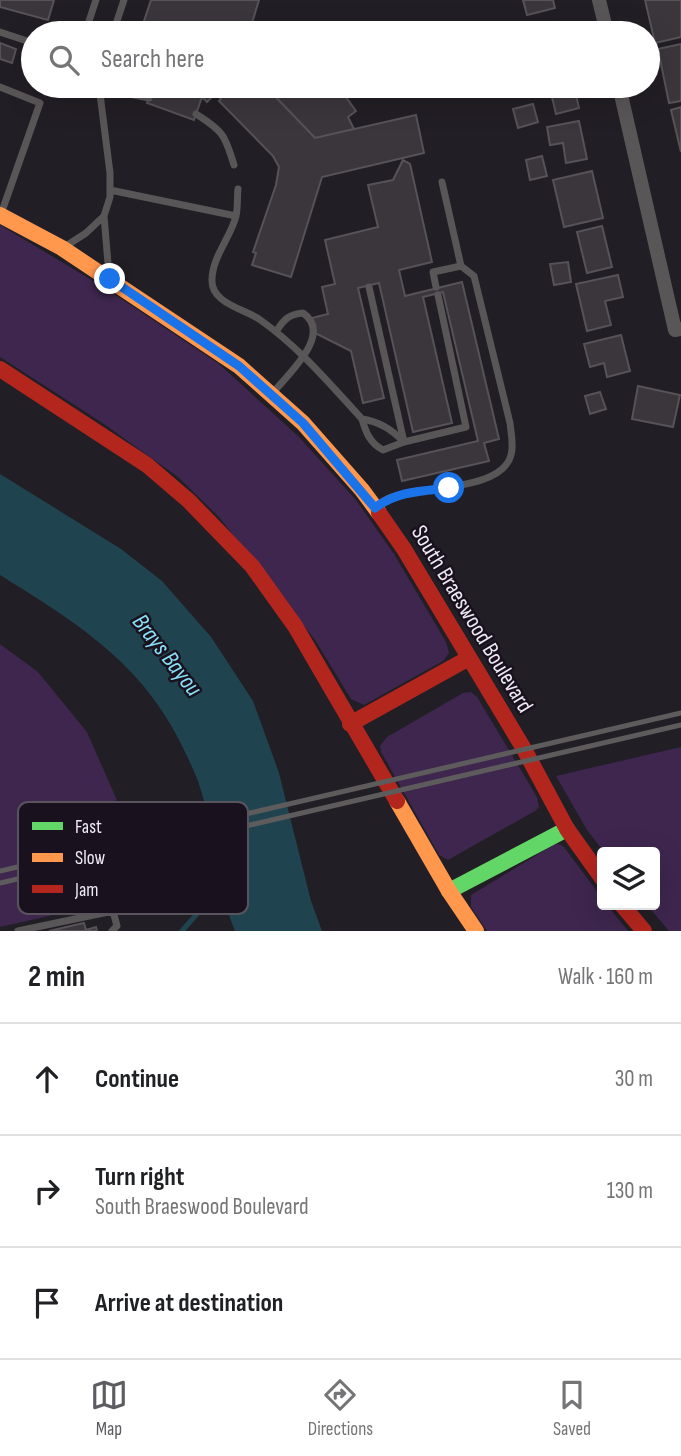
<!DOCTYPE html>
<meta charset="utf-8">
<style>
body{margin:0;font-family:"Sofia Sans Condensed",sans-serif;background:#f6f6f6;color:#202124}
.controls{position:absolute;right:21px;bottom:21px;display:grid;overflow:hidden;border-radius:7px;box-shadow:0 7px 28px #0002}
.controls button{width:63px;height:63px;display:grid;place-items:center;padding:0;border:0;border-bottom:2px solid #e0e0e0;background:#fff;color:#202124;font:35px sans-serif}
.stop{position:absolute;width:21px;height:21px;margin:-16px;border:5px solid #1a73e8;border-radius:50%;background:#fff}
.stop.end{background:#1a73e8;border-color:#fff;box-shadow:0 2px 7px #0008}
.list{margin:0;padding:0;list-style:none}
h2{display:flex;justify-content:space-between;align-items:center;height:91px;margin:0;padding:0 28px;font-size:30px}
h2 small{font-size:23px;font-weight:400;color:#757577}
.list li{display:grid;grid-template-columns:46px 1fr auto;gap:21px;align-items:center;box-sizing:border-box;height:112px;padding:0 28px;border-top:2px solid #e0e0e0}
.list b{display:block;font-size:26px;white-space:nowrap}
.list p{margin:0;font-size:23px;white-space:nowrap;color:#757577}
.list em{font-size:23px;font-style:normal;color:#757577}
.icon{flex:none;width:38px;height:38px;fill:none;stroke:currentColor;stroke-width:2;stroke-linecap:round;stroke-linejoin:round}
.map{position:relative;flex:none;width:681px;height:931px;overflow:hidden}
.search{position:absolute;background:#fff;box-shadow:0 7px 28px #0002;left:21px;right:21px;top:21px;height:77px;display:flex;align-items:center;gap:18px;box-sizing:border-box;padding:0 24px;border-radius:38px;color:#757577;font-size:26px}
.sheet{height:427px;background:#fff}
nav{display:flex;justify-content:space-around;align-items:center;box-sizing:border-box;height:98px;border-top:2px solid #e0e0e0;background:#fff;font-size:19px;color:#757577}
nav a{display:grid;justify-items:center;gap:4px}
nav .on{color:#5d5c61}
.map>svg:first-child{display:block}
</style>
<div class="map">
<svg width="681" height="931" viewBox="0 0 681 931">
<rect width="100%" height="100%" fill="#221e25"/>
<path fill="#3e264e" d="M0,225L105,288L219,364L298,436L356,500L394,554L446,642L449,653L443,661L364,705L351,699L315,640L219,517L178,477L101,422L0,357Z
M0,644L38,672L87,732L116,798L137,896L0,927Z
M471,692L477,697L537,797L539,807L535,811L448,860L439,855L381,752L380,746L387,737L463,693Z
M681,747V931H669L647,905H655V852H604L587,830L556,776Z
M559,844L564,847L602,898V905H607L628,931H487L471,907V895L553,845Z"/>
<path fill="#20444f" d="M0,474L121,549L162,581L211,637L253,701L279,773L311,901L322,931H235L230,918C220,874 213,829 200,787C197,777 192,767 188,758C147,666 82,626 0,575Z"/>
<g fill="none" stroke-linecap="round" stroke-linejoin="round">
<path stroke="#20444f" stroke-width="5" d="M182,931L226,881"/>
</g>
<path fill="#3a363c" stroke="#555258" stroke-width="2" d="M0,0H54L48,20L0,7Z
M151,0H259L249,33H140Z
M523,0H553L555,8L527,15Z
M645,0H681V37L655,43Z
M554,22L557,33H517L516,31Z
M0,43L16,49L12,63L0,59Z
M681,44V101L669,103L658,49Z
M154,86H213L211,88L216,93L207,102L202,97L194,120L147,103Z
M213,86H265L315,138L416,115L424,153L322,177L291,277L252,265L256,253L253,252L276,185L279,167L273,156L219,101L221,99L211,88Z
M282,86L334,87L343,93L356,111L348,117L354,129L315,138L271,92Z
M537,86H574L579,108L556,114L551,93L539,96Z
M533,104L538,122L518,128L513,109Z
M681,107V152L671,110Z
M579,121L587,159L566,163L563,143L550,145L547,127Z
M542,156L547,176L530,180L526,160Z
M403,160L410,164L432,262L399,270L405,296L462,282L499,439L484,443L489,461L402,481L397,460L478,441L443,292L423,297L452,423L413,432L379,283L358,288L384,398L363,403L351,351L315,333L312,318L328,314L322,287L335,284L325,240L378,227L368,185L393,180Z
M592,171L603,218L564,227L553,180Z
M602,226L612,267L587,273L577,232Z
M568,262L571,282L554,285L550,264Z
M618,275L623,297L605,301L611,325L587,331L576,284Z
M621,335L630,371L607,377L604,363L590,367L584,344Z
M638,386L680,395L673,427L632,419Z
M600,392L606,409L590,414L585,396Z
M84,923L86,930L96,927L97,931H49Z"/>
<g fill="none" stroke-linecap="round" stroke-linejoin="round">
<path stroke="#585656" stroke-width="7" d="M0,32L33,43
M85,33L96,0
M113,33L124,0
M99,86L110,173V197L104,216L109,275
M0,87L40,103L1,214
M100,94H129L149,98
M196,114C223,131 225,135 234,165
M442,182L461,266
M238,189C237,197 238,207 236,216C231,237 212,257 212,280C211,303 244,309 259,319C299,347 330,384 362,419C366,433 370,443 383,450L404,442C391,429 380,422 362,419
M110,190L236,216
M66,246L86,233L104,216
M369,287L404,442L466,427L438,295
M272,394C287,375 334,334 303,313C289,314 283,320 276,332
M375,507C379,504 384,500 389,498C417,486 502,492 511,455C514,445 511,433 510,423L474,276L461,266L433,272L436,287
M18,931L113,911L117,926L112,931"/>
<path stroke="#585656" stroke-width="14" d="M599,0L607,33
M619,86L675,330L681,329"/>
<path stroke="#63d668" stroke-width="16" d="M449,891L567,829"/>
<path stroke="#ff974d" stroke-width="16" d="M0,215L62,248L239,366L303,423L362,490L379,513
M397,801L449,891L476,931"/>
<path stroke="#b3261e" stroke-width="16" d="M0,369L147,465L189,501L252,566L295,626L397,801
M379,513L404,549L524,749L567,829L602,878
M350,724L469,658
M622,905L644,931"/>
<path stroke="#5e5b5c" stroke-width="5" d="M0,871L681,713
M0,883L681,725"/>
</g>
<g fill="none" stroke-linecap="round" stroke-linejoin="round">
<path stroke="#1a73e8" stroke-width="9" d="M110,279L239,366L303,423L375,508C397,491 423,491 449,488"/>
</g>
<g text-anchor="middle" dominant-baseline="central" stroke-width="5" stroke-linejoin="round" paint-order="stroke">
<g font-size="23" fill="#efeaf3" stroke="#19121e">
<text transform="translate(472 619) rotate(59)">South Braeswood Boulevard</text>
</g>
<g font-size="24" font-style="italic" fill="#89e0f9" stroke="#19121e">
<text transform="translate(167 655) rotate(52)">Brays Bayou</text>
</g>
</g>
<rect x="18" y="802" width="230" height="112" rx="10" fill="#19121e" stroke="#59535e" stroke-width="2"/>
<rect x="32" y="822" width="31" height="8" fill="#63d668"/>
<rect x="32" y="853" width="31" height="9" fill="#ff974d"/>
<rect x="32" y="885" width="31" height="8" fill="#b3261e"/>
<g font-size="19" fill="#efeaf3">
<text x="75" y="833">Fast</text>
<text x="75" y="864">Slow</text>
<text x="75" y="896">Jam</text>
</g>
</svg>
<div class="controls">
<button><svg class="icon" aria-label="layers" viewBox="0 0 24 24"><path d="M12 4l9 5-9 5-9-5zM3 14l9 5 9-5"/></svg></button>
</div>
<div class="stop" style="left:449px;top:488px"></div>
<div class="stop end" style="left:110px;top:279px"></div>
<div class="search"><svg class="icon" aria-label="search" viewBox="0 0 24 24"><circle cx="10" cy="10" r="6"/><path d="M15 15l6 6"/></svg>Search here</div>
</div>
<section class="sheet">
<h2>2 min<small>Walk · 160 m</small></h2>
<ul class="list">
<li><svg class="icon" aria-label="ahead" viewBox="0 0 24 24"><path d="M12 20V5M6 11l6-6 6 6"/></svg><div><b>Continue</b></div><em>30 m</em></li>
<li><svg class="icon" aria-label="right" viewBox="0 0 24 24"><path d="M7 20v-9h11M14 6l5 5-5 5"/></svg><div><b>Turn right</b><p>South Braeswood Boulevard</p></div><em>130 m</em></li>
<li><svg class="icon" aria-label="arrive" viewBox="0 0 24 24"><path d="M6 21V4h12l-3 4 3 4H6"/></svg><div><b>Arrive at destination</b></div></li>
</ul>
</section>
<nav>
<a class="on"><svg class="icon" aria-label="map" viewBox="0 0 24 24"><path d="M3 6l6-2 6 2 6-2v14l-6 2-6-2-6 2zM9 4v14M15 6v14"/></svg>Map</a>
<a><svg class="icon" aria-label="directions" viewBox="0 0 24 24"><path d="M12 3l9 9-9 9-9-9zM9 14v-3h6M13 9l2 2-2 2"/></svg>Directions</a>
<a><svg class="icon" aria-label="saved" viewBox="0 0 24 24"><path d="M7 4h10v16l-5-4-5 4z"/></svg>Saved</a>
</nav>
